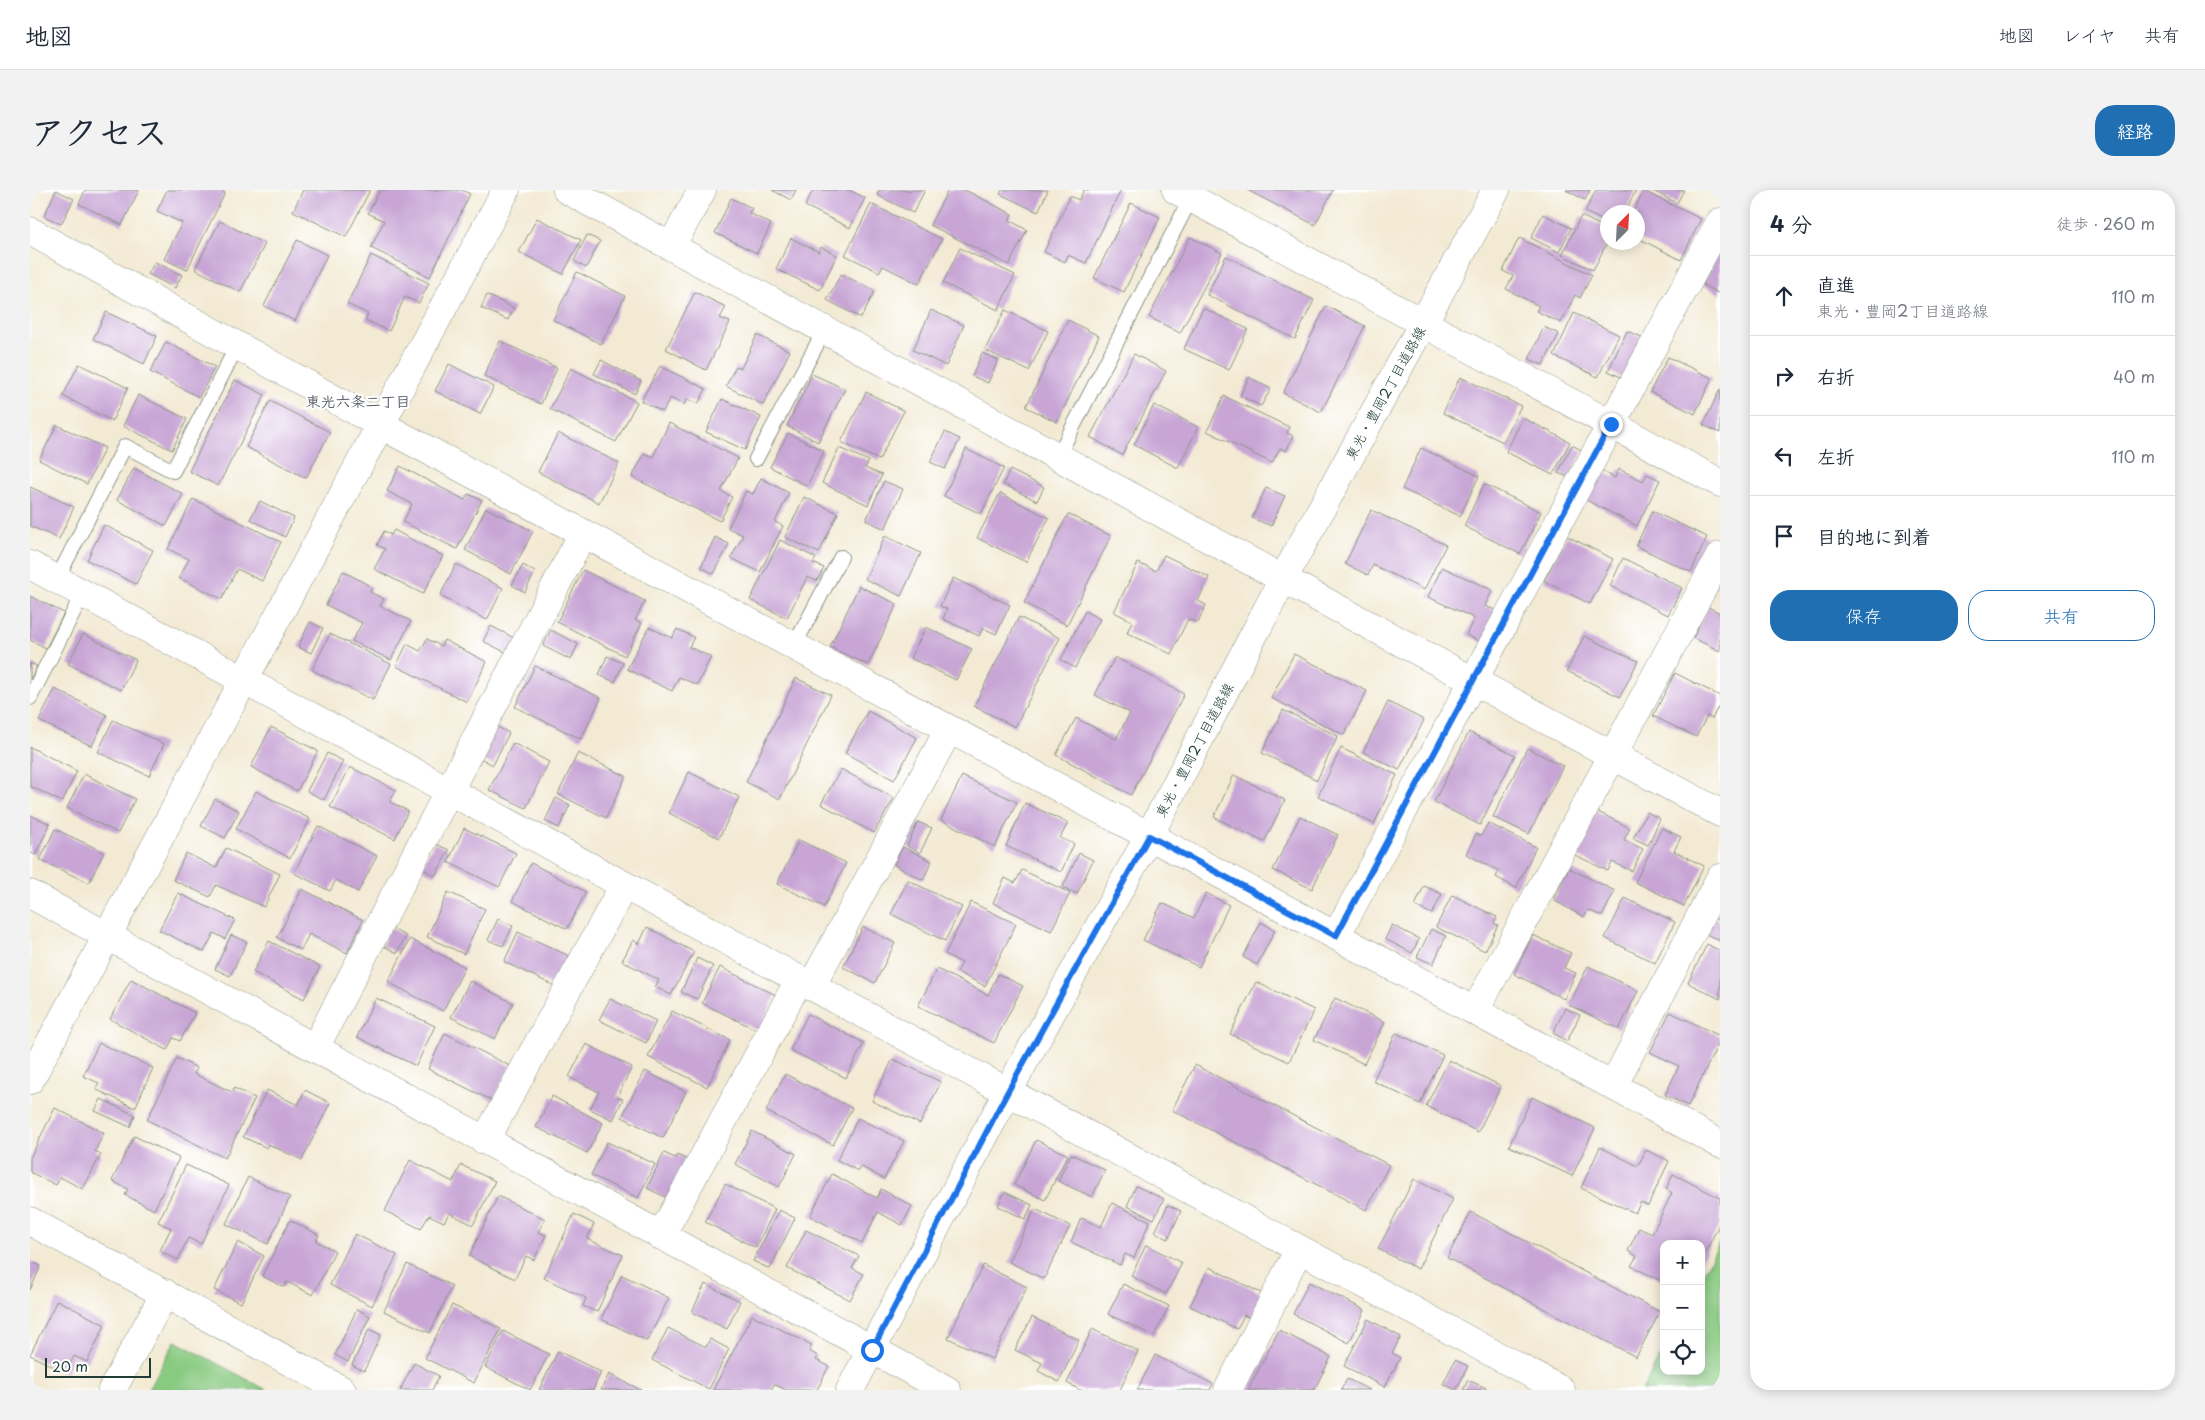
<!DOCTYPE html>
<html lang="ja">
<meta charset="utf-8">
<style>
body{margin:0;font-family:"Playpen Sans","Klee One",sans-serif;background:#f2f2f3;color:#1f2937}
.controls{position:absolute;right:15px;bottom:15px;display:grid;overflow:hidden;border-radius:10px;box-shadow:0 2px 12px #0003}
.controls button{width:45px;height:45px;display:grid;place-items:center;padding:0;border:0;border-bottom:1px solid #e0e1e3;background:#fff;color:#1f2937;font:25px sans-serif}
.compass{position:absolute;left:1570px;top:15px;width:45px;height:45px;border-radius:50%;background:#fff;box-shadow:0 2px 12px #0003;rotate:24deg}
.scale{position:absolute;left:15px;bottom:12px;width:106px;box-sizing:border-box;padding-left:5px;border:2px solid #1f3d34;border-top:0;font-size:14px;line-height:18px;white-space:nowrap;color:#1f3d34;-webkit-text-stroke:4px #fff;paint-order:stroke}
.stop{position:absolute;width:15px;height:15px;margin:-11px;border:4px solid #1a73e8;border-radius:50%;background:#fff}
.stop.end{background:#1a73e8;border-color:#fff;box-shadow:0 1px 5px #0008}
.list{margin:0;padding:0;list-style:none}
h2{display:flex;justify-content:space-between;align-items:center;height:65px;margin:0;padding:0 20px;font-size:21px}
h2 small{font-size:16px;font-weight:400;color:#747a83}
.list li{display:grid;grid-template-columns:32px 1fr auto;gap:15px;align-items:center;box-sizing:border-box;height:80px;padding:0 20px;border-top:1px solid #e0e1e3}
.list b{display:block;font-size:19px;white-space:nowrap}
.list p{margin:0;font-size:16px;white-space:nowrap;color:#747a83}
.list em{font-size:16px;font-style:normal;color:#747a83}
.actions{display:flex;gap:10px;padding:15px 20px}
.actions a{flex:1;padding:11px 0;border:1px solid #1f6fb2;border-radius:20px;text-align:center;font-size:18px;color:#1f6fb2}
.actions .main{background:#1f6fb2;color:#fff}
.icon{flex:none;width:28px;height:28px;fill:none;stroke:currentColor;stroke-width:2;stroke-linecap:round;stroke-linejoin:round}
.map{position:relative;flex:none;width:1690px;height:1200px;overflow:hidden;border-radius:20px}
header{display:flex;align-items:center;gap:30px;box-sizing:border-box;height:70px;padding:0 25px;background:#fff;border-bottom:1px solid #e0e1e3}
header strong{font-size:24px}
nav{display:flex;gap:28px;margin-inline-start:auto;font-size:18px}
.intro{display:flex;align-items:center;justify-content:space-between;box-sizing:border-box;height:120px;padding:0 30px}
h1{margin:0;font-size:35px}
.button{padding:12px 22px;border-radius:20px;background:#1f6fb2;color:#fff;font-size:18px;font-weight:700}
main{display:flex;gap:30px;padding:0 30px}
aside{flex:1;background:#fff;border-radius:20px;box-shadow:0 2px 12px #0003}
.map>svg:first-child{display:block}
</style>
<header>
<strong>地図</strong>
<nav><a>地図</a><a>レイヤ</a><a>共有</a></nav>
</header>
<div class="intro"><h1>アクセス</h1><a class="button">経路</a></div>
<main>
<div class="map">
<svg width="1690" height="1200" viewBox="0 0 1690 1200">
<rect width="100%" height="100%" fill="#fff"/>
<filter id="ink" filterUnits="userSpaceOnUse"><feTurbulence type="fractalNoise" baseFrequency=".02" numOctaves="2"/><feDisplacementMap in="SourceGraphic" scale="10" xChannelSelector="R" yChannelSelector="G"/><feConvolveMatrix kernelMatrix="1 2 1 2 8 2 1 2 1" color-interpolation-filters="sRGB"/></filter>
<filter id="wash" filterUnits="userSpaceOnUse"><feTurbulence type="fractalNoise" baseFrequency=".0096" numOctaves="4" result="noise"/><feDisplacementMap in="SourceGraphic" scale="20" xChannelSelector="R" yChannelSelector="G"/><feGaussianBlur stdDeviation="1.12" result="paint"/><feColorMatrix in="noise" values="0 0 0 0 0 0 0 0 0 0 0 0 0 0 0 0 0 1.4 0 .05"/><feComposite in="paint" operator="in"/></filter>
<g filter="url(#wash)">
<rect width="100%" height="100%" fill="#f3ead4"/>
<path fill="#89ca81" stroke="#54845a" d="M1690,1052V1200H1612L1634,1159V1181H1671V1088Z
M145,1151L237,1200H118Z"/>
<g id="blocks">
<path fill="#c8a5d5" d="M26,0L44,9L31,34L14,26Z
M55,0H109L92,35L49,14Z
M137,0H189L195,3L157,80L134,69L152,33L127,21Z
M273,0H340L316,47L263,21Z
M350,0H432L440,4L400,87L341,58L354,31L338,23Z
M742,0H766L761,10Z
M783,0H819L835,8L820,38L775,16Z
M849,0H895L883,23L847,5Z
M918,0H935L982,24L979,30L997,40L979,75L900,35Z
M972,0H1018L1008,22L970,4Z
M1054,0H1091L1056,73L1038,65L1035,72L1014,62L1040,6L1049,10Z
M1217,0H1303L1285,35Z
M1536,0H1560L1555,10Z
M1566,0H1606L1595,22H1578V33L1555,22Z
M1621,0H1654L1647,13Z
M1614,1L1671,29L1651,70L1608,48V22H1603Z
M701,8L722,18L719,23L741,34L727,63L685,43Z
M1101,13L1130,27L1094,102L1064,88Z
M841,14L912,49L889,94L853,76L849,82L815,65Z
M1513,24L1541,38L1529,62L1501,48Z
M1551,26L1578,39V51L1563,80L1532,65Z
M507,28L551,50L533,84L489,62Z
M190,31L235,54L210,102L165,79Z
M557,45L570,51L556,78L544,71Z
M1160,47L1192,63L1150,143L1119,127Z
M761,48L789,62L791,57L807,65L790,100L746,79Z
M1489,48L1562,85L1550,108L1545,105L1531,133L1506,121L1509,116L1476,99L1483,86L1473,81Z
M267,50L297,65L265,131L234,116Z
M930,58L985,85L968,120L913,93Z
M1690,60V104L1673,95Z
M341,65L399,93L389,113L375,107L359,141L335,130L338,124L317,114Z
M1196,66L1284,110L1265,149L1177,105Z
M125,72L152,85L145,98L118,84Z
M547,82L595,106L571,154L523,130Z
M811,84L845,101L831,128L797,110Z
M665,102L696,117L690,128L700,132L676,180L636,159Z
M457,105L484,118L478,130L451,118Z
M1296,116L1335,136L1291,222L1253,203Z
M1173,118L1218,139L1199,180L1154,159Z
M901,120L934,135L916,176L883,160Z
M975,120L1018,141L999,181L955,160Z
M76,122L127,146L114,174L63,149Z
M1544,123L1589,145L1568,187L1524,166Z
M1038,130L1069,146L1027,232L996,217Z
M1514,137L1529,144L1513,175L1499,169Z
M1597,141L1612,147L1593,188L1578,181Z
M727,145L760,161L733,215L696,196L706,176L711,178Z
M470,151L527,178L511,214L454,186Z
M136,152L185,177L169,207L120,182Z
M952,163L968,170L958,193L942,186Z
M1104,164L1136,181L1092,265L1060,247Z
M1638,167L1682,188L1665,224L1620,202Z
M571,170L611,191L605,204L564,184Z
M49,174L98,198L82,231L33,206Z
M419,174L464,197L450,224L405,201Z
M630,176L676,199L668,214L657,209L654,215L640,208L633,222L611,211Z
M541,178L607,212L586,252L520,219Z
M782,184L815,199L788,252L757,236Z
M1219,187L1241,199L1231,216L1210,206Z
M1430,187L1491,216L1473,252L1413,223Z
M205,190L235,205L188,296L159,281Z
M1690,199V243L1673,235Z
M836,202L874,221L849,270L811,252Z
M108,205L157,229L142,260L93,236Z
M1194,206L1259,237L1257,243L1263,246L1256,261L1250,258L1242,273L1177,241Z
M692,209L731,227L715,260L676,242Z
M240,211L300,242L276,288L216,257Z
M1124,215L1168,237L1148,278L1104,255Z
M1493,228L1540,252L1523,285L1476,262Z
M639,233L708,268L691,301L702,307L690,331L602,287L615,263L623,267Z
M27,235L75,258L57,294L9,270Z
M915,242L930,249L915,279L900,272Z
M528,243L589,273L569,313L508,282Z
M758,243L794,261L777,296L740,277Z
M1542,255L1553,261L1540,288L1528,283Z
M809,258L839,271L835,278L852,285L838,315L792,293Z
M1391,258L1449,286L1430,326L1372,299Z
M936,259L974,278L951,324L914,306Z
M370,276L435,310L438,304L452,310L427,359L373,332L382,314L357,301Z
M104,278L153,304L136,336L87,310Z
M1569,279L1585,288L1589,279L1613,291L1617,284L1630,290L1607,336L1554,309Z
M980,280L1014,297L1007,311L973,294Z
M731,288L759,303L745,332L753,336L730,382L701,368L713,345L698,338L716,301L723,304Z
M854,291L873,299L855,339L836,330Z
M1454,294L1511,322L1490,364L1434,336Z
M0,297L44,317L29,349L0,336Z
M1236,298L1255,306L1241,336L1222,328Z
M970,303L1019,328L996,372L947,348Z
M774,307L808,323L789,363L755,347Z
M163,309L251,352L232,391L207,379L192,409L149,388L159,369L138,359Z
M230,311L264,328L255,347L220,329Z
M456,318L503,341L481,384L435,360Z
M1341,320L1416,355L1394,400L1343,375L1338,385L1315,374Z
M1622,321L1677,347L1661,382L1606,356Z
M1038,324L1081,346L1037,435L994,413Z
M74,335L123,360L106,394L57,370Z
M364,340L413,366L393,404L344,379L355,359L347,355L354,341L361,345Z
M855,346L891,363L871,406L835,389Z
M1537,346L1583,369L1560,414L1514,391Z
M685,347L699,354L684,384L671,377Z
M750,350L786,368L783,373L794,378L787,391L777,387L757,428L720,410Z
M1134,365L1179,387L1168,411L1176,415L1168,433L1158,429L1141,464L1097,443L1102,431L1084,422L1108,373L1126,381Z
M1593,368L1652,398L1638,425L1580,396Z
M426,374L473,398L457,430L410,406Z
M493,375L505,382L495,402L482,395Z
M1412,377L1462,400L1455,416L1468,421L1453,453L1436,445L1444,428L1398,407Z
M553,380L615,411L605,430L612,433L595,466L527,432Z
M313,381L342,397L340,402L354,409L350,416L381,431L361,470L322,451L332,433L296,415Z
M923,388L980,415L966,444L953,438L949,446L913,429L917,419L910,416Z
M829,396L867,414L838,475L800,457Z
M0,406L34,423L16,458L0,450Z
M1678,417L1690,423V461L1663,448Z
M1055,421L1070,429L1045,478L1031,470Z
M989,427L1030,448L985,537L944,516Z
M280,432L293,438L281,463L268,457Z
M461,436L488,450L481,465L453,451Z
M619,437L642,448L647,439L664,447L659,457L681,467L667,495L649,487L642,501L597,479Z
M896,437L942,459L926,490L880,468Z
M521,440L548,454L541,470L513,456Z
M53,444L106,470L91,500L38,474Z
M300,444L361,474L343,510L282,480Z
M1554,446L1608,471L1590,507L1537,481Z
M397,449L411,456L414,450L457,472L437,512L366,476L377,454L390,461Z
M1264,464L1337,501L1314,545L1241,508Z
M577,466L593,473L585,492L569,485Z
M1085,467L1154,504L1101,605L1026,565L1046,528L1086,549L1100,523L1065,505Z
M0,473L7,476L0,490Z
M505,476L571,508L551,549L485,517Z
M1645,483L1690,506V513L1682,529L1677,526L1666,547L1623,526Z
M766,488L801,505L750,609L716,592Z
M25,499L77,525L62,556L9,531Z
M1358,512L1394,530L1369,580L1333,562Z
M1253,520L1308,546L1287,590L1232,563Z
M838,521L887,548L864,590L815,563Z
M83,530L134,554L119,586L68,562Z
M466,536L479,543L463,575L450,568Z
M241,537L288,561L267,601L221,577Z
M1439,542L1485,565L1450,635L1404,612Z
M483,553L519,572L496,618L459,600Z
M0,557L47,581L32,612L0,596Z
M1311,558L1367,585L1344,634L1288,606Z
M1497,558L1533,576L1499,644L1463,627Z
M297,563L313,571L294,610L277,601Z
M548,563L596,586L576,628L528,604Z
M320,577L366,600L360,612L378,621L365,649L300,617Z
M811,579L864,608L844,643L791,614Z
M659,582L709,607L689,648L639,623Z
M54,584L105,609L88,643L37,618Z
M1204,585L1255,610L1234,652L1184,627Z
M932,586L987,612L965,657L911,630Z
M226,601L280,629L260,668L206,639Z
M526,608L540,615L529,638L515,631Z
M185,609L209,621L195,648L171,636Z
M995,613L1038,633L1030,648L1044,654L1031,682L976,656Z
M1564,620L1600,638L1594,650L1613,659L1602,681L1582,672L1578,681L1543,664Z
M1617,622L1630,629L1618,655L1603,648Z
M0,625L20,634L5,665L0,662Z
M1270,626L1308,645L1282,699L1243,680Z
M888,632L902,638L890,663L877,656Z
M1458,633L1506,657L1486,698L1466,687L1469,681L1436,664L1446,644L1451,646Z
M288,636L347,666L328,702L306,690L300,701L264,683Z
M434,638L486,663L469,697L418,672Z
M1632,638L1651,647L1644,661L1674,676L1654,716L1605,692Z
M25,639L74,662L59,693L10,670Z
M769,650L816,673L794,717L747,694Z
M404,653L419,660L405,686L391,678Z
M873,657L902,671L893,690L864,675Z
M196,658L250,684L234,717L186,695L180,707L143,690L156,663L186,678Z
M1049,663L1063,670L1047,704L1033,697Z
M501,673L556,702L537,739L482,711Z
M1539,678L1585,701L1572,726L1558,720L1554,727L1523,710Z
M992,680L1040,703L1021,741L963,713L975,688L985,693Z
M878,690L932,717L915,751L861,724Z
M1394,696L1412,704L1402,724L1385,716Z
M272,699L333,730L317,763L279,744L271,760L247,748Z
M418,702L455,719L434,764L397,747Z
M148,703L205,730L195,749L184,743L174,762L129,740Z
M1176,703L1199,715L1169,777L1113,750L1132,713L1164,728Z
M1422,705L1467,727L1464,733L1468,735L1455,761L1406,737Z
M1595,708L1645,732L1625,773L1575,748Z
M941,712L986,734L955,796L927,782L932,773L915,764Z
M1682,727L1690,731V751L1674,743Z
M468,729L483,736L473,756L458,750Z
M1231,732L1245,740L1227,775L1213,767Z
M1362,735L1389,749L1382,763L1355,749Z
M617,737L664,762L641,805L625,797L629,790L592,771L603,750L609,754Z
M833,737L865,753L845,793L813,777Z
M360,738L376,746L367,763L352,755Z
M1401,739L1416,746L1403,774L1387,767Z
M488,742L539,766L525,796L474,772Z
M201,745L217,752L200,786L185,779Z
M1503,745L1541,763L1534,778L1546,783L1534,809L1484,784Z
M380,749L435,777L413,821L358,792Z
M239,751L290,777L274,809L223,782Z
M1677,754L1690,761V809L1658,793Z
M667,768L683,776L667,809L651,802Z
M1558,776L1608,801L1589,839L1539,815Z
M690,777L746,805L729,841L672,813Z
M907,779L958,805L968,784L993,796L964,853L888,816Z
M101,789L165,823L150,851L143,848L137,860L80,829Z
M440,791L483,813L465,849L421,827Z
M1226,792L1284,820L1259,872L1200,844Z
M346,808L405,836L386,876L327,847Z
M1305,808L1355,832L1334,874L1284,850Z
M580,809L626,831L616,853L569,830Z
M1535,818L1550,825L1537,851L1523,843Z
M642,821L700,850L677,897L618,867Z
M1640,822L1690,846V850L1658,916L1635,905L1649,876L1620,862Z
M778,824L834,853L816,888L760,860Z
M415,843L480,876L463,911L398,879Z
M1366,843L1413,865L1390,914L1343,891Z
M69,853L123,878L105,918L65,899L69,893L53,886Z
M556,854L602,877L587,907L593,909L583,930L560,919L569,902L539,887Z
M147,868L167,878L164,884L202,902L204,898L225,908L195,968L117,930Z
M863,869L911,892L890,934L842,911Z
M1419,870L1471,896L1448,942L1396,916Z
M1165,875L1359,975L1336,1020L1142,920Z
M615,881L656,902L633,948L592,927Z
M755,884L822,918L803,955L736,921Z
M237,900L268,915L275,900L300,913L272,970L238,954L237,958L213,947Z
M522,906L573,933L557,963L506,937Z
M1502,907L1565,938L1542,986L1479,956Z
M71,909L105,925L100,937L65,921Z
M25,918L74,943L65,961L71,964L53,999L30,987L26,995L0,982V968Z
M828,928L874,951L854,989L830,976L828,981L807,970Z
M722,941L766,964L749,997L705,974Z
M104,946L149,968L124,1020L95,1005L98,999L82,991Z
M1006,950L1038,965L1015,1010L984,995Z
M577,952L625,974L608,1008L561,985Z
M1570,957L1608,976L1616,960L1639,971L1618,1016L1611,1012L1605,1023L1551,998Z
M634,963L645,968L647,965L661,971L641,1010L617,998Z
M1041,964L1075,980L1062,1007L1028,991Z
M380,970L423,992L431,975L465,991L443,1035L419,1023L414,1032L399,1025L391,1039L355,1021Z
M156,975L199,995L171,1054L158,1048L148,1070L130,1061L141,1038L128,1032Z
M802,984L847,1008L851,999L882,1016L872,1035L848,1022L832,1053L780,1026Z
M1643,984L1690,1008V1033L1671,1071V1054H1634V1092L1601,1076L1607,1066L1598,1061L1609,1038L1622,1044L1642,1003L1636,999Z
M218,987L260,1007L238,1054L196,1034Z
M1384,989L1423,1009L1388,1079L1348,1059Z
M695,994L745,1019L726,1058L675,1032Z
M1106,996L1134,1009L1124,1029L1097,1016Z
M975,1002L1002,1015L995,1029L968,1016Z
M468,1006L515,1029L508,1042L516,1045L504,1070L496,1066L485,1089L439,1066Z
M1082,1013L1120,1031L1104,1068L1095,1064L1090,1075L1041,1052L1051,1028L1071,1037Z
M1138,1015L1151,1021L1138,1049L1125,1042Z
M1005,1019L1040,1036L1014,1089L979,1072Z
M749,1020L765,1028L740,1079L723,1071Z
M1441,1022L1630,1122L1606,1167L1417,1068Z
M544,1024L564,1034L557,1049L593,1065L567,1122L553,1116L556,1108L514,1088Z
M260,1030L289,1045L286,1051L305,1061L283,1105L257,1092L254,1097L232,1086Z
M776,1040L829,1066L822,1078L834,1084L820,1110L757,1078Z
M325,1044L367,1065L342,1116L300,1095Z
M208,1052L234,1066L211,1113L184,1100Z
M1116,1055L1152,1073L1136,1104L1101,1086Z
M0,1071L11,1076L0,1100Z
M377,1074L422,1096L400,1143L354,1121Z
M953,1075L997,1097L962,1169L918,1148Z
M1179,1077L1233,1104L1221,1128L1214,1125L1207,1139L1160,1116Z
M592,1085L639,1108L617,1151L571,1129Z
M1279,1092L1335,1120L1319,1153L1263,1124Z
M675,1094L710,1111L697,1139L662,1122Z
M1093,1094L1139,1116L1124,1146L1078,1124Z
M27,1110L75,1135L57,1172L44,1166L36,1183L0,1165Z
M422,1115L471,1139L444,1193L395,1168Z
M327,1119L340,1126L318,1172L305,1165Z
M722,1125L782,1155L779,1161L788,1166L786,1170L799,1176L787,1200H756L744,1194L741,1200H683Z
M1002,1127L1049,1150L1029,1192L1008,1181L1012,1173L985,1160Z
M1338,1129L1371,1147L1362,1163L1370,1168L1355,1197L1314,1176Z
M638,1138L676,1157L680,1149L699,1159L679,1199L622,1170Z
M339,1139L351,1145L334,1181L322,1175Z
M1062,1139L1108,1161L1090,1200H1050L1037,1193Z
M1249,1140L1301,1167L1284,1200H1218Z
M473,1141L519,1164L500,1200L455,1177Z
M528,1161L571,1182L563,1200H509Z
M1125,1165L1183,1194L1180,1200H1107Z
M1425,1170L1438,1176L1426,1200L1413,1194Z
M384,1173L409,1186L402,1200H370Z
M579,1184L611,1200H571Z
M1317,1189L1340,1200H1311Z
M1438,1190L1456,1198L1455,1200H1433Z"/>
</g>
</g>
<g filter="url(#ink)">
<use href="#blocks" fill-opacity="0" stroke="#899484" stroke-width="1"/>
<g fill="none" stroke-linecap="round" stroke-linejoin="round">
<g stroke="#899484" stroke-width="16">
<path id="service" d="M1028,266L1161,8
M726,269L795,139
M27,389L95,256L143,281L207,156
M764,456L811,367
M0,508L53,403"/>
</g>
<g stroke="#899484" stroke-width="29">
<path id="minor" d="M537,0L1253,389L1690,623
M1146,0L1690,293
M0,41L351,235L1306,746L1690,954
M642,55L672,0
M0,375L1531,1200
M0,704L917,1200
M1306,746L1690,32
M781,797L919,539
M1445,821L1690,366
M285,858L553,343
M0,890L476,0
M1583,896L1690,688
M455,951L594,695
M0,1031L312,1200
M631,1046L769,790
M82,1200L135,1103
M1198,1200L1269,1059"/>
</g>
<g stroke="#899484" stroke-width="29">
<path id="tertiary" d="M820,1200L977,903L1119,646L1253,389L1466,0"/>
</g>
<use href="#service" stroke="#fff" stroke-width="14"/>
<use href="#minor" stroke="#fff" stroke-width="28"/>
<use href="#tertiary" stroke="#fff" stroke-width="28"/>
</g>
</g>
<g fill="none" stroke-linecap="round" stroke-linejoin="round" filter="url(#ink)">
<path stroke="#1a73e8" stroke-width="6" d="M842,1160L977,903L1119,646L1306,746L1581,234"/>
</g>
<g text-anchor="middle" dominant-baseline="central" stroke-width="4" stroke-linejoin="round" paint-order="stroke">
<g font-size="14" fill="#1f3d34" stroke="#fff">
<text transform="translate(1355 203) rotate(-61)">東光・豊岡2丁目道路線</text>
<text transform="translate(1164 560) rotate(-62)">東光・豊岡2丁目道路線</text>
</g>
<g font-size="15" font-weight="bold" fill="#5a616c" stroke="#fff">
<text x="328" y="210">東光六条二丁目</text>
</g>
</g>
</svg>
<div class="controls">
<button>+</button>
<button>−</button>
<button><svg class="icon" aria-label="locate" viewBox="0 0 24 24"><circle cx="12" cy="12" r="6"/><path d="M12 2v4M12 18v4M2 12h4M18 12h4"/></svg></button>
</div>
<svg class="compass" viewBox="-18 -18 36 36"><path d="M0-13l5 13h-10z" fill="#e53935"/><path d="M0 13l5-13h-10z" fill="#747a83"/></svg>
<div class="scale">20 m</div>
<div class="stop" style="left:842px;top:1160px"></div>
<div class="stop end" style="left:1581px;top:234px"></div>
</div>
<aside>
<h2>4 分<small>徒歩 · 260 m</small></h2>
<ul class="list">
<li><svg class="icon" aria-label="ahead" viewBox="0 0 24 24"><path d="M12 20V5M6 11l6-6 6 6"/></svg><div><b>直進</b><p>東光・豊岡2丁目道路線</p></div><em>110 m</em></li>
<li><svg class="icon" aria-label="right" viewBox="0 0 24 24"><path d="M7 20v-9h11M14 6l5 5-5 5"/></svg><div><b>右折</b></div><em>40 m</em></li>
<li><svg class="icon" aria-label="left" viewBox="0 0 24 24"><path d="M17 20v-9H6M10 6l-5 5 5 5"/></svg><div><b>左折</b></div><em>110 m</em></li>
<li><svg class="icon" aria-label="arrive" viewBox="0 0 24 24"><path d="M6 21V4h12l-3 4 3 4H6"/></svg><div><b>目的地に到着</b></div></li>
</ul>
<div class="actions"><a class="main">保存</a><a>共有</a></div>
</aside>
</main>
